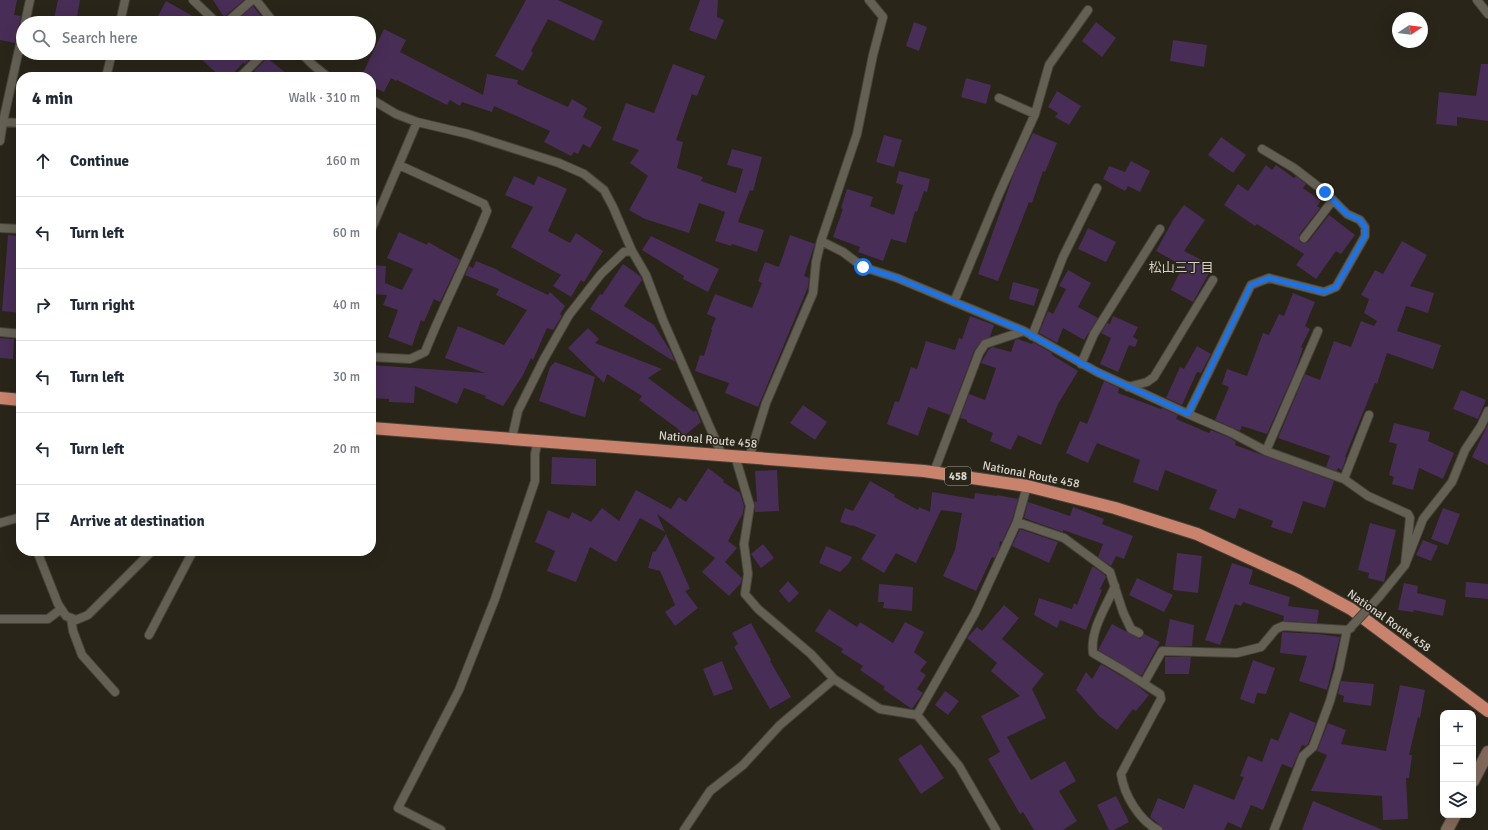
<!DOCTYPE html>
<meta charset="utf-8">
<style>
body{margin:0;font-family:Signika,"Noto Sans JP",sans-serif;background:#f6f6f7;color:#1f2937}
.controls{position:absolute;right:12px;bottom:12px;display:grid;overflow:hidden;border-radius:8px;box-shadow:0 4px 16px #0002}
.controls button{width:36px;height:36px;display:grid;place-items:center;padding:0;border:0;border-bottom:1px solid #e0e1e3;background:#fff;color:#1f2937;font:20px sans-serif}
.compass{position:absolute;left:1392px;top:12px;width:36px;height:36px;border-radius:50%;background:#fff;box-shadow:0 4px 16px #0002;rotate:77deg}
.stop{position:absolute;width:12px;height:12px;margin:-9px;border:3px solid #1a73e8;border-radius:50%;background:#fff}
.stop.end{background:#1a73e8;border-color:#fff;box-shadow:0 1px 4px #0008}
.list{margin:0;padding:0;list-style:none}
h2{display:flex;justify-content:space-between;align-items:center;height:52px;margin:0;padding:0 16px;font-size:17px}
h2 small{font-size:13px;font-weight:400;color:#747a83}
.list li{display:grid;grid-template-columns:26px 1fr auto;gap:12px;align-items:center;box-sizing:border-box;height:72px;padding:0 16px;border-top:1px solid #e0e1e3}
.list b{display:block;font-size:15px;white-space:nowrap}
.list em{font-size:13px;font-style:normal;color:#747a83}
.icon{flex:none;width:22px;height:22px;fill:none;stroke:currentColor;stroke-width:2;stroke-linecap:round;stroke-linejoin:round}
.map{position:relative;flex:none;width:1488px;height:830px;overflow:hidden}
.search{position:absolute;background:#fff;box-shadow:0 4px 16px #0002;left:16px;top:16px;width:360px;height:44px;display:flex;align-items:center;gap:10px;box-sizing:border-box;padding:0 14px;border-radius:22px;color:#747a83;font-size:15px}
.panel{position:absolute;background:#fff;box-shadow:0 4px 16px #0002;left:16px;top:72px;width:360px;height:484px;border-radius:16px}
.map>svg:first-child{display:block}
</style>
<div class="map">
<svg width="1488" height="830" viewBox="0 0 1488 830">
<rect width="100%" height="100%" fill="#292519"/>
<path fill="#482d56" d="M0,0H17L14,15L21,16L15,43L0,40Z
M58,0H80L76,23H53Z
M213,0H244L224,17Z
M526,0H558L603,21L594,41L548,19L531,51L533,53L523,71L495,56Z
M700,0H718L717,17L724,20L716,40L689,30Z
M166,1L205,23H171L158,16Z
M253,6L267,23H234Z
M914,22L927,27L919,51L906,46Z
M1096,22L1116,38L1102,57L1082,41Z
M384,29L406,40L400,52L483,95L487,74L518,80L517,84L568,107L572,99L587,108L583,117L602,127L590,148L583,144L578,154L574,152L571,156L544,142L550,131L494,106L492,112L462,102L460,106L450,100L447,105L397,80L396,81L391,78L384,92L371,86V77H361Z
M1173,40L1207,45L1204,67L1170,61Z
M194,53H256L245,64L243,63L230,77H221Z
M267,58L291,77H261L254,71Z
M673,64L705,76L697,96L692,94L676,140L683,142L677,168L703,177L701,181L736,193L743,169L727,165L732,149L762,157L753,191L750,190L738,222L764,230L757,252L732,244L731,246L715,241L725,212L699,203L689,233L645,219L629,210L648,176L630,163L639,150L612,140L626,103L654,113Z
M1481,64H1488V121L1457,117V126L1436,124L1439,92L1476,96Z
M966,78L991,85L986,104L961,97Z
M1057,91L1081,106L1069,125L1055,117L1058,113L1048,107Z
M1033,133L1057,143L1045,172L1043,171L1032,203L1029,202L998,281L978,274L1014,173Z
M884,135L902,140L894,167L876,162Z
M1221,137L1246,155L1233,173L1208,155Z
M1131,161L1150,171L1140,192L1128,186L1125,191L1103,179L1109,166L1125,172Z
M1266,165L1272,170L1276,165L1294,178L1296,176L1306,184L1303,188L1321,201L1317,206L1320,208L1299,235V240L1300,242L1304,243L1308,242L1329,215L1355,235L1341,254L1336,251L1316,279L1296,265L1304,254L1257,224L1255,226L1224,205L1238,184L1248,191Z
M899,171L930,179L927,192L924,191L917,212L915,211L906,243L891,239L883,261L858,252L860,247L833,237L843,209L841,208L847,189L873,197L870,206L894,215L903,185L896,183Z
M514,176L534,185L538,176L567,189L548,231L570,243L576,233L603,251L584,282L581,280L571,297L553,286L561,275L511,247L533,207L505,195Z
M1184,205L1205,220L1184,251L1213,266L1193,302L1171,290L1183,266L1156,251L1173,220Z
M1088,228L1116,242L1106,262L1078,249Z
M399,232L427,245L428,242L460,260L440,302L434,299L424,322L421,320L412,346L388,337L398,310L383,305L387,295L371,294V265L386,266L385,283L402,290L413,269L387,258Z
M8,235L21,236V313L2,311Z
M790,235L815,244L804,276L809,278L808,287L758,407L725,393L729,383L695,371L700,355L704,356L712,330L711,329L716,318L707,314L715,294L752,308L762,283L758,281L765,262L779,267Z
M651,236L719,269L708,292L683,279L684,276L642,250Z
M1402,241L1427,255L1410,286L1434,293L1428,313L1406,306L1397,331L1441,345L1433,369L1387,353L1377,384L1375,383L1345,457H1346L1342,470L1338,468L1337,471L1326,467L1330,456L1278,438L1305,374L1320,380L1334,341L1351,347L1361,321L1374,326L1377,321L1364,313L1369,299L1361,295L1375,270L1383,274Z
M476,261L498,270V271L548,295L550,292L565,306L560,314L562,316L553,330L547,328L533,360L531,358L523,375L503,406L485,398L486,396L464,388L457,404L415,386L414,403L389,402V399L371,398V365L485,373L445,358L458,326L504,345L527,310L496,295L499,289L465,275L469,266L473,268Z
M623,264L640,276L642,280L624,306L654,325L671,352L675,362L590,309L600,294L602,295Z
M1068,270L1091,283L1078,307L1098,318L1084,340L1063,328L1057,343L1039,333L1048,311L1053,314L1066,289L1059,286Z
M1013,282L1039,289L1034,306L1009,299Z
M1293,293L1315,302L1305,326L1310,329L1301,347L1303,348L1295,371L1267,434L1242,426L1240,431L1215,420L1229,387L1222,384L1227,369L1247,376L1263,333L1269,335L1279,314L1284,316Z
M970,316L994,325L990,337L981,341L974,351L950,415L928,407L918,436L887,424L895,401L899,402L911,367L917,369L926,341L955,350L959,338L962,339Z
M1113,316L1138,327L1133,337L1138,340L1135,347L1129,345L1118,372L1100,364L1111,338L1101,333L1107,323L1110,324Z
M588,328L599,339L595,343L662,369L648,378L694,412L696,410L701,422L684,436L678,429L639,400L642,396L607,374L604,383L568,348Z
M0,338L14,339L13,359L0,358Z
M1018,339L1032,344L1033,342L1052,353V355L1078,371L1058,404L1041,445L1018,435L1011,450L990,441L993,433L967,422V420L960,418L969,394L985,400L996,368L981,363L989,349L993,347L1011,352L1015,340Z
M1197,346L1211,354L1201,373L1197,372L1182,405L1166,398L1180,367L1184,369Z
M555,362L595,377L585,417L570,413V412L539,401L550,367Z
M1104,381L1119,388L1118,393L1161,409L1162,408L1178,415L1176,419L1209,433L1211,430L1230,438L1236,442L1235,445L1334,481L1325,508L1303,501L1292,534L1271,527L1273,521L1239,508L1235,519L1209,509L1217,490L1165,470L1158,491L1133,482L1140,460L1097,443L1088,463L1066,453L1080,421L1087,424Z
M1461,390L1486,400L1478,419L1453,409Z
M803,405L827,422L815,440L790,423Z
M1394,423L1430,432L1428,441L1454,453L1443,479L1419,468L1413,490L1392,484L1394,477L1389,475L1397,444L1389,442Z
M1488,424V465L1472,457Z
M552,457L596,459V486L551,484Z
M708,468L724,480L723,482L740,493L744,506L743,513L728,541L737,548L725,562L742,578L741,583L729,596L702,572L715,558L657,514L665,532L640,518L616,562L590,547L576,582L547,571L555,551L535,542L548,510L569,519L572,512L591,522L602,508L619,521L636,490L671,509L679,497L686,502Z
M777,470L779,511L755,512V507L754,501L757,502L755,471Z
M870,481L895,495L894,497L918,510L919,507L930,512L932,492L974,499L975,493L997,496V495L1018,499L1012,520L1002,542L1000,541L999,549L995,558L992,557L976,591L943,576L955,550L962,513L941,510L916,563L896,553L884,573L861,559L876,535L852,525V526L840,522L845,508L853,511Z
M1028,502L1070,516L1073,507L1104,519L1102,524L1133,536L1124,559L1116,556L1111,566L1098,557L1103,544L1063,530V532L1024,518Z
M1443,508L1460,514L1448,545L1431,539Z
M1370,523L1396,530L1384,582L1368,578L1369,573L1358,570Z
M1020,529L1058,542L1049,563L1012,546Z
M666,534L690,589L685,591L698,608L675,626L665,612L675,605L660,571L648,568L653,551L655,552Z
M1423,540L1438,546L1431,561L1416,555Z
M763,544L774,558L761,568L751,554Z
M826,546L852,557L849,563L840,572L819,563Z
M1177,553L1202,556L1198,593L1173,590Z
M1232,563L1253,570L1249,584L1290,597L1288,606L1319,610L1317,623L1283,621L1284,616L1243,602L1241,606L1235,604L1220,645L1205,640Z
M1092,567H1094L1105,575L1106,577L1100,589L1102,590L1086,630L1060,620L1057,628L1034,615L1039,598L1072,609L1074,603L1077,605Z
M1137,578L1173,595L1164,612L1129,595Z
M788,581L799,593L789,603L779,591Z
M1466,582L1488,584V599L1465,597Z
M1404,583L1418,586L1417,593L1446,600L1443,616L1414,610L1413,612L1398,610Z
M879,584L913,587L912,611L883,608L884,602H878Z
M1004,605L1019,618L1002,639L1044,674L1032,689L1046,718L1007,737L1031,780L1065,761L1076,781L1059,791L1077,821L1063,830H1034L1023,812L1020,814L988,759L1000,752L981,716L1020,696L991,671L997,663L967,638L977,627L982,631Z
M829,609L857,627L860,622L893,643L905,622L924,632L914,652L927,662L920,671L926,675L917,689L923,693L912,709L883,689L885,687L860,670L863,666L841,652L843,649L815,631Z
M1170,619L1194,625L1192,646H1165Z
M751,623L771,660L770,661L791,697L770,709L734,647L738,644L732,633Z
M1112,624L1140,639L1144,634L1160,642L1142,675H1140L1098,650Z
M1282,632L1318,634L1340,637L1327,690L1299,681L1307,656L1280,653Z
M1165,657H1191L1189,674H1165Z
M1253,660L1275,668L1266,694L1257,693L1254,704L1240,699Z
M722,661L733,689L714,696L703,669Z
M1101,664L1135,684L1149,695L1136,711L1133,709L1117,730L1099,716L1076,690L1086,672L1092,679Z
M1341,681L1374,684L1371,706L1343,702L1344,696L1338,694Z
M1400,685L1425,690L1420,718L1418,717L1409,755H1412L1409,778H1406L1408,819L1383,820L1382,796L1311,791L1327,755L1317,751L1328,723L1346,730L1341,744L1386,751Z
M945,691L959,701L948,715L935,705Z
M1290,712L1316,723L1308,744L1305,746L1302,745L1292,768L1282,764L1263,810L1251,805L1241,828L1228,822L1224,830H1163L1161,826L1150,817L1158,798L1184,809L1194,784L1234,800L1244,777L1240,776L1248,756L1262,762L1271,738L1278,741Z
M921,744L944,778L921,794L898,759Z
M1116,796L1129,822L1114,830H1109L1097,805Z
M1313,801L1383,830H1302Z"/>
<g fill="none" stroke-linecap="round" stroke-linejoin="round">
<g stroke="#454239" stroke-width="10">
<path id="lane" d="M193,0L217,23
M256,0L274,23
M1477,0L1488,14
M25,23L30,0
M120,23L125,0
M226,23L252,0
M301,53L313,65L328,77
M106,77L112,53
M240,77L264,53
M999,98L1035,114
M371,99L396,114L417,122L468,134L559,163L584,174L604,190L613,207L632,251L646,275L663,320L722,455
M3,122L21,123
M0,141L3,122L23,31
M0,228L21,229
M371,230L417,122
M1304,238L1333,200
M821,241L843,252L863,267L897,278L1024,331L1097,372L1188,414L1232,433L1266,451L1344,479L1368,496L1408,514L1410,518L1405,565
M954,302L999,194L1035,114L1049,65L1088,10
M0,332L21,334
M1032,336L1063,257L1097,188
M371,357L410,359L425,352C444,304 468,259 487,211L484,204L399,165
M1081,364L1094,334L1160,229
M1128,387L1147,382L1154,377L1213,280
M1188,414L1251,285L1269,278L1324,292L1336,287L1365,236V227L1360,220L1347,214L1325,192L1294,168L1262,149
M512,438L518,411L544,359L569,315L601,274L624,252L632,251
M1266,451L1318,331
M735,456L750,506L744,544L748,574L745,594L758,609L811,654L834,679L880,709L917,715L959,766L996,830
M749,458L766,403L813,293L816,262L821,241L857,134L873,55L883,17L869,0
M934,472L979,353L985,344L1024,331
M1344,479L1369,415
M1017,522L1064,538L1110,572L1123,612L1131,629L1139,633
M0,523L21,517
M37,551L58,604L66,616L76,620L88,615L152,551
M1115,586C1106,607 1090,630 1093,653L1124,671L1160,694L1161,699L1121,774C1124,795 1139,820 1158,830
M1379,597L1405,565L1423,519L1452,482L1465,450L1481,426L1488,411
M71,618L73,631L82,655L115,692
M0,619H48L61,609
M149,635L193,551
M1144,683L1162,651L1237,653L1261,647L1276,629L1283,626L1347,630
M917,715L975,613L1017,522L1027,486
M441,830L398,808L459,690L495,599L535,481V454L538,440
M684,830L710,791L743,765L780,725L834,679
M1274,830L1303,756L1313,747L1330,701L1339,669L1347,630L1351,628"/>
</g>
<g stroke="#454239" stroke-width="14">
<path id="secondary" d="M1473,781L1488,752
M1447,830L1455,815"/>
</g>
<g stroke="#454239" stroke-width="14">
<path id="highway" d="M0,398L21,400
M371,428L924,471L1027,486L1115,508L1197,534L1297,580L1351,609L1488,711"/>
</g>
<use href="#lane" stroke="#646053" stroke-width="8"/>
<use href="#secondary" stroke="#826a5b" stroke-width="12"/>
<use href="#highway" stroke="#c9836d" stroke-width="12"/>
<g stroke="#454239" stroke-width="10" stroke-linecap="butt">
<path id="lane-bridge" d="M1351,627L1379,597"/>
</g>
<use href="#lane-bridge" stroke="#646053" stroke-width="8"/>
</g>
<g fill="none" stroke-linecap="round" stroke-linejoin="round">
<path stroke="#1a73e8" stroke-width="5" d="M863,267L897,278L1024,331L1097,372L1188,414L1251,285L1269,278L1324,292L1336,287L1365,236V227L1360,220L1347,214L1325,192"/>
</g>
<g text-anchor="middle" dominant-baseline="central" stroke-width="3" stroke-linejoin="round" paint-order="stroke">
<rect fill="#292519" stroke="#a4a198" stroke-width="1" x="945" y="467" width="26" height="18" rx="3"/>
<g font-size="11" font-weight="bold" fill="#d8d6ce">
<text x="958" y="476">458</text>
</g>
<g font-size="12" fill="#d8d6ce" stroke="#292519">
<text transform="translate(708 440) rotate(5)">National Route 458</text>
<text transform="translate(1031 475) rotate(11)">National Route 458</text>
<text transform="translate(1389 621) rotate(35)">National Route 458</text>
</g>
<g font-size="13" fill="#d6d2c2" stroke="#292519">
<text x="1181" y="268">松山三丁目</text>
</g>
</g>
</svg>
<div class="controls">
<button>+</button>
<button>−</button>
<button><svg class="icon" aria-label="layers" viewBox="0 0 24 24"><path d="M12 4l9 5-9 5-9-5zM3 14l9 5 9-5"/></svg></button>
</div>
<svg class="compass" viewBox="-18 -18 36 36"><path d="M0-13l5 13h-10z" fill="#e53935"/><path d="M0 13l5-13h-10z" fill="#747a83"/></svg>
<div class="stop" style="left:863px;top:267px"></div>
<div class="stop end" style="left:1325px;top:192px"></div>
<div class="search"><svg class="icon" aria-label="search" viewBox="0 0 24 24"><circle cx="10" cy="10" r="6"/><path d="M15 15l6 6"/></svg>Search here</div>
<section class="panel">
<h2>4 min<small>Walk · 310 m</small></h2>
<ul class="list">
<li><svg class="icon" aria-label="ahead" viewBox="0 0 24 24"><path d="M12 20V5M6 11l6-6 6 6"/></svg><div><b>Continue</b></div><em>160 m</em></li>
<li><svg class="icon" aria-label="left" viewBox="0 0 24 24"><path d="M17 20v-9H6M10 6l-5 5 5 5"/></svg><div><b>Turn left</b></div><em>60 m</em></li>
<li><svg class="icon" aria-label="right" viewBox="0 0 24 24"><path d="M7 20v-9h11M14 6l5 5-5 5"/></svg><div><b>Turn right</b></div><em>40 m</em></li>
<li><svg class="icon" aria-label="left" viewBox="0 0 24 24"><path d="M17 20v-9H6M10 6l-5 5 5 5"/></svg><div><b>Turn left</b></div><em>30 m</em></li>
<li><svg class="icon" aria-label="left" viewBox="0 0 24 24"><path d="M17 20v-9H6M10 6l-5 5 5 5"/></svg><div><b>Turn left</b></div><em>20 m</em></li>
<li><svg class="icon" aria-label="arrive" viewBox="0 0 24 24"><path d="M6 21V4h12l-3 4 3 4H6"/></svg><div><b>Arrive at destination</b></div></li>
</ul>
</section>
</div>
